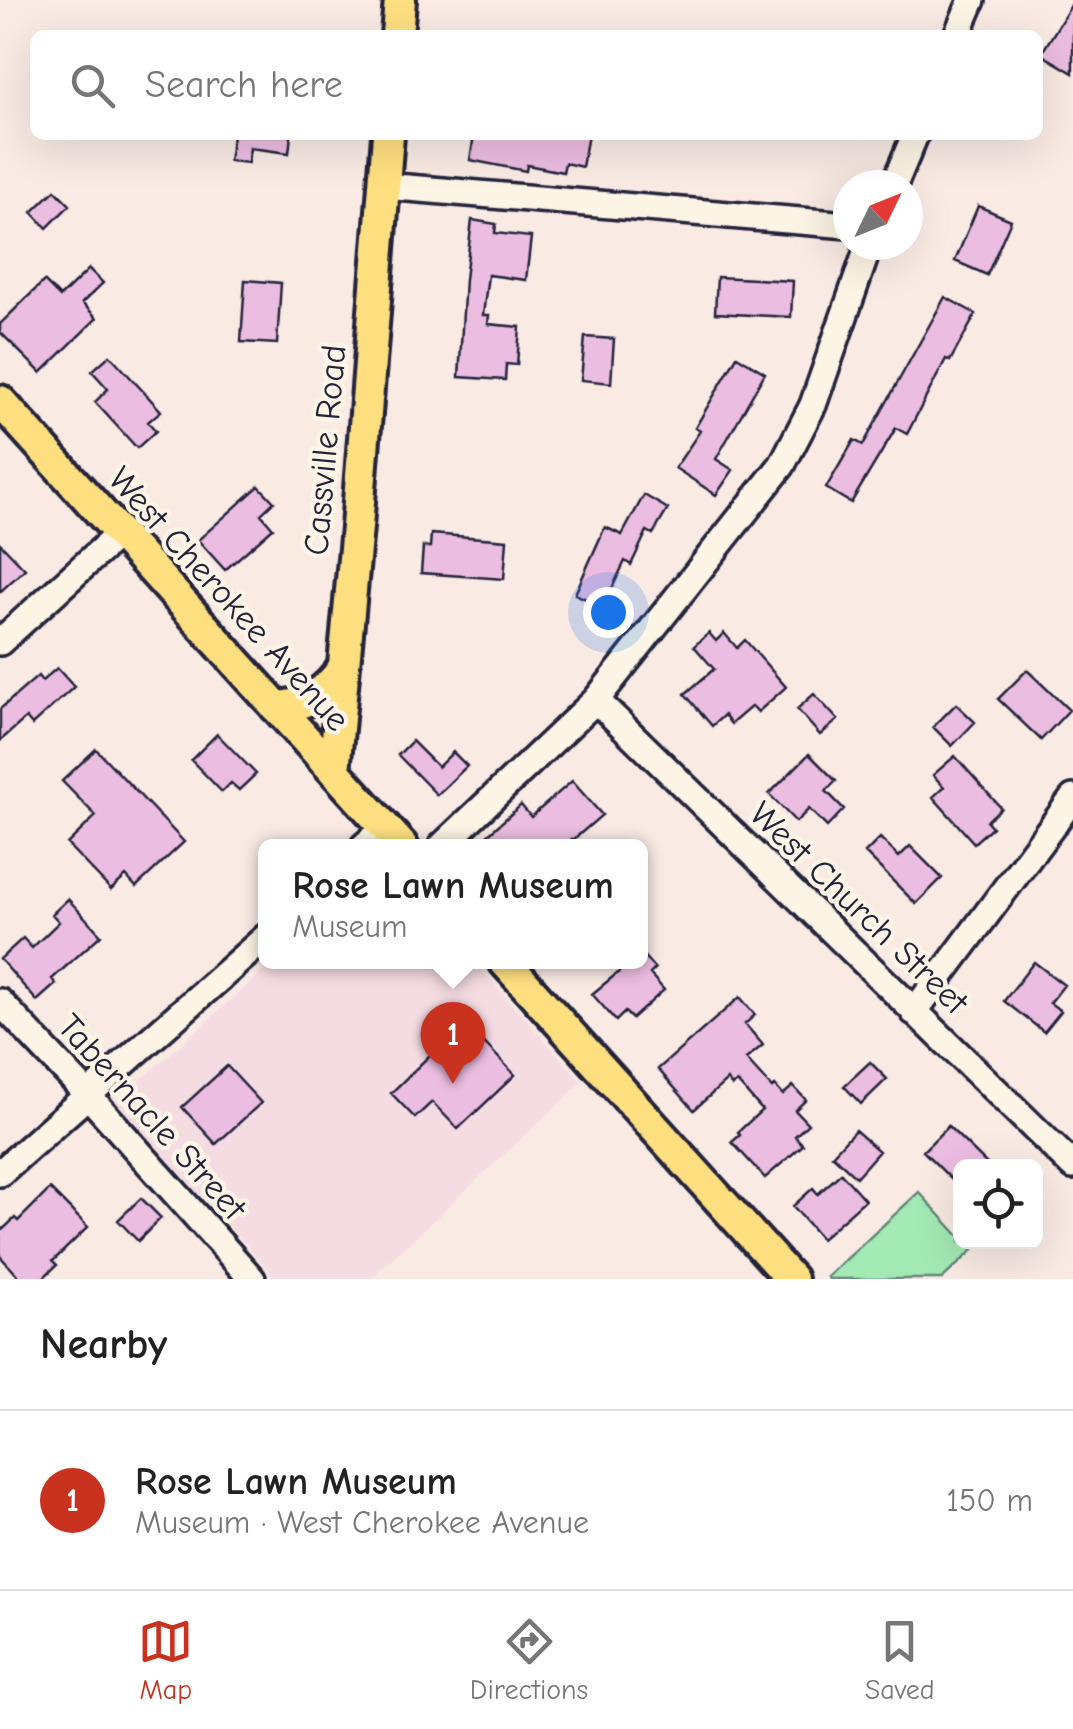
<!DOCTYPE html>
<meta charset="utf-8">
<style>
body{margin:0;font-family:"Comic Neue",sans-serif;background:#f2f2f2;color:#222}
.controls{position:absolute;right:30px;bottom:30px;display:grid;overflow:hidden;border-radius:15px;box-shadow:0 10px 40px #0002}
.controls button{width:90px;height:90px;display:grid;place-items:center;padding:0;border:0;border-bottom:2px solid #e0e0e0;background:#fff;color:#222;font:50px sans-serif}
.compass{position:absolute;left:833px;top:170px;width:90px;height:90px;border-radius:50%;background:#fff;box-shadow:0 10px 40px #0002;rotate:47deg}
.you{position:absolute;left:608px;top:612px;width:35px;height:35px;margin:-25px;border:8px solid #fff;border-radius:50%;background:#1a73e8;box-shadow:0 0 0 15px #1a73e833}
.badge{display:grid;place-items:center;width:65px;height:65px;border-radius:50%;background:#c8321e;color:#fff;font-size:32px;font-weight:700}
.pin{position:absolute;translate:-50% -82px;filter:drop-shadow(0 2px 5px #0008)}
.pin::after{content:'';position:absolute;top:52px;width:35px;height:30px;background:inherit;clip-path:polygon(0 0,100% 0,50% 100%)}
.popup{position:absolute;left:258px;top:839px;width:390px;height:130px;box-sizing:border-box;display:grid;place-content:center;border-radius:15px;background:#fff;filter:drop-shadow(0 2px 8px #0005);font-size:32px;white-space:nowrap;color:#767676}
.popup b{font-size:38px;color:#222}
.popup::after{content:'';position:absolute;left:50%;top:100%;margin-left:-20px;border:20px solid transparent;border-top-color:#fff}
.list{margin:0;padding:0;list-style:none}
h2{display:flex;justify-content:space-between;align-items:center;height:130px;margin:0;padding:0 40px;font-size:42px}
h2 small{font-size:32px;font-weight:400;color:#767676}
.list li{display:grid;grid-template-columns:65px 1fr auto;gap:30px;align-items:center;box-sizing:border-box;height:180px;padding:0 40px;border-top:2px solid #e0e0e0}
.list b{display:block;font-size:38px;white-space:nowrap}
.list p{margin:0;font-size:32px;white-space:nowrap;color:#767676}
.list em{font-size:32px;font-style:normal;color:#767676}
.icon{flex:none;width:55px;height:55px;fill:none;stroke:currentColor;stroke-width:2;stroke-linecap:round;stroke-linejoin:round}
.map{position:relative;flex:none;width:1073px;height:1279px;overflow:hidden}
.search{position:absolute;background:#fff;box-shadow:0 10px 40px #0002;left:30px;right:30px;top:30px;height:110px;display:flex;align-items:center;gap:25px;box-sizing:border-box;padding:0 35px;border-radius:15px;color:#767676;font-size:38px}
.sheet{height:310px;background:#fff}
nav{display:flex;justify-content:space-around;align-items:center;box-sizing:border-box;height:140px;border-top:2px solid #e0e0e0;background:#fff;font-size:28px;color:#767676}
nav a{display:grid;justify-items:center;gap:5px}
nav .on{color:#c8321e}
.map>svg:first-child{display:block}
</style>
<div class="map">
<svg width="1073" height="1279" viewBox="0 0 1073 1279">
<rect width="100%" height="100%" fill="#f9eae4"/>
<filter id="ink" filterUnits="userSpaceOnUse"><feTurbulence type="fractalNoise" baseFrequency=".01" numOctaves="2"/><feDisplacementMap in="SourceGraphic" scale="20" xChannelSelector="R" yChannelSelector="G"/><feConvolveMatrix kernelMatrix="1 2 1 2 8 2 1 2 1" color-interpolation-filters="sRGB"/></filter>
<g filter="url(#ink)">
<path fill="#f5dce3" d="M274,962H474L582,1082L370,1279H277L116,1102Z"/>
<path fill="#a3e9b4" stroke="#628678" stroke-width="2.5" d="M919,1192L960,1237V1242H964L973,1250L942,1279H829L827,1277Z"/>
<path fill="#ebbde1" stroke="#22223b" stroke-width="2.5" d="M1073,2V73L1041,54Z
M233,135H291L289,153L250,148L248,163L229,161Z
M474,135H588L582,167L565,163L563,172L527,165L526,171L470,160Z
M55,190L70,205L47,228L32,212Z
M978,206L1011,220L987,275L955,261Z
M472,220L496,224L495,233L531,237L526,280L488,275L483,315H489L488,324L520,327L517,365L506,364L505,380L459,377L465,279Z
M89,269L103,283L82,303L97,318L41,373L0,332V324L44,281L60,297Z
M717,277L793,281L791,317L715,313Z
M245,280L281,283L277,344L241,342Z
M945,297L976,314L950,361L946,359L907,434L896,428L851,503L826,488L854,440L863,445Z
M585,337L614,339L611,383L581,380Z
M110,355L161,411L148,422L156,431L137,448L95,402L108,389L92,371Z
M737,356L765,373L716,459L733,470L716,495L675,468L700,431L695,428Z
M259,486L274,502L261,514L273,528L225,570L198,540Z
M644,495L668,509L653,534L647,531L631,565L625,561L603,607L575,594L605,527L622,535Z
M431,534L507,540L504,579L421,573L423,547H430Z
M0,543L25,569L0,592Z
M709,633L716,641L724,633L737,648L745,640L786,687L758,712L752,706L731,724L724,715L712,726L685,694L714,669L694,646Z
M57,668L74,687L32,725L26,718L0,741V709L38,676L42,681Z
M1027,670L1069,710L1041,740L998,699Z
M814,694L838,720L820,735L797,709Z
M956,704L975,722L952,746L933,727Z
M217,734L256,774L239,790L231,783L222,792L191,760Z
M412,741L438,767L453,752L467,766L437,795L398,755Z
M96,749L184,842L136,887L126,876L111,890L67,844L96,816L62,781Z
M809,754L836,781L826,791L844,809L827,827L809,809L796,822L769,794Z
M955,756L1001,808L987,821L992,827L974,843L933,797L944,787L933,775Z
M572,781L602,815L573,840L572,839L563,846H475L521,805L531,817Z
M880,838L899,857L910,846L942,878L916,904L865,853Z
M68,899L101,935L52,979L56,984L37,1001L0,959L23,938L32,948L59,922L52,914Z
M641,953L655,969L650,974L664,990L632,1019L625,1012L616,1021L592,994L631,962H640Z
M1034,962L1064,985L1050,1003L1061,1011L1044,1032L1004,1001Z
M740,997L755,1015L745,1024L763,1045L746,1059L772,1088L775,1086L783,1095L793,1086L806,1100L795,1110L808,1124L795,1136L803,1145L765,1178L732,1142L740,1135L738,1132L762,1110L737,1082L732,1086L727,1080L694,1110L658,1069Z
M472,1030L515,1075L458,1129L432,1102L415,1118L391,1093L434,1051L442,1059Z
M870,1062L887,1079L861,1104L844,1086Z
M227,1066L261,1103L216,1144L182,1107Z
M948,1126L989,1166H960V1188L923,1151Z
M855,1130L879,1151L856,1177L832,1155Z
M841,1173L865,1200L821,1239L793,1206L813,1188L818,1194Z
M50,1189L88,1227L53,1261L57,1265L42,1279H21L0,1256V1232L15,1218L18,1221Z
M141,1198L161,1218L138,1241L118,1220Z"/>
<g fill="none" stroke-linecap="round" stroke-linejoin="round">
<g stroke="#22223b" stroke-width="32">
<path id="minor" d="M957,35L972,0
M894,185L915,135
M384,186L848,225
M0,642L120,533
M596,700L1073,1166
M364,846L385,828
M442,846L596,700L782,465L813,405L869,245
M0,1002L87,1094L252,1279
M914,1012L1073,798
M0,1173L266,937"/>
</g>
<g stroke="#22223b" stroke-width="38">
<path id="major" d="M397,35L400,0
M0,401L402,846
M276,707C305,706 327,692 343,668
M334,771L357,527L388,135
M505,962L791,1279"/>
</g>
<use href="#minor" stroke="#fcf5e5" stroke-width="25"/>
<use href="#major" stroke="#fedf80" stroke-width="30"/>
</g>
</g>
<g text-anchor="middle" dominant-baseline="central" stroke-width="9" stroke-linejoin="round" paint-order="stroke">
<g font-size="35" fill="#22223b" stroke="#fcf5e5">
<text transform="translate(325 450) rotate(-85)">Cassville Road</text>
<text transform="translate(229 599) rotate(48)">West Cherokee Avenue</text>
<text transform="translate(859 908) rotate(44)">West Church Street</text>
<text transform="translate(152 1117) rotate(48)">Tabernacle Street</text>
</g>
</g>
</svg>
<div class="controls">
<button><svg class="icon" aria-label="locate" viewBox="0 0 24 24"><circle cx="12" cy="12" r="6"/><path d="M12 2v4M12 18v4M2 12h4M18 12h4"/></svg></button>
</div>
<svg class="compass" viewBox="-18 -18 36 36"><path d="M0-13l5 13h-10z" fill="#e53935"/><path d="M0 13l5-13h-10z" fill="#767676"/></svg>
<div class="you"></div>
<div class="pin badge" style="left:453px;top:1084px">1</div>
<div class="popup"><b>Rose Lawn Museum</b>Museum</div>
<div class="search"><svg class="icon" aria-label="search" viewBox="0 0 24 24"><circle cx="10" cy="10" r="6"/><path d="M15 15l6 6"/></svg>Search here</div>
</div>
<section class="sheet">
<h2>Nearby<small></small></h2>
<ul class="list">
<li><span class="badge">1</span><div><b>Rose Lawn Museum</b><p>Museum · West Cherokee Avenue</p></div><em>150 m</em></li>
</ul>
</section>
<nav>
<a class="on"><svg class="icon" aria-label="map" viewBox="0 0 24 24"><path d="M3 6l6-2 6 2 6-2v14l-6 2-6-2-6 2zM9 4v14M15 6v14"/></svg>Map</a>
<a><svg class="icon" aria-label="directions" viewBox="0 0 24 24"><path d="M12 3l9 9-9 9-9-9zM9 14v-3h6M13 9l2 2-2 2"/></svg>Directions</a>
<a><svg class="icon" aria-label="saved" viewBox="0 0 24 24"><path d="M7 4h10v16l-5-4-5 4z"/></svg>Saved</a>
</nav>
